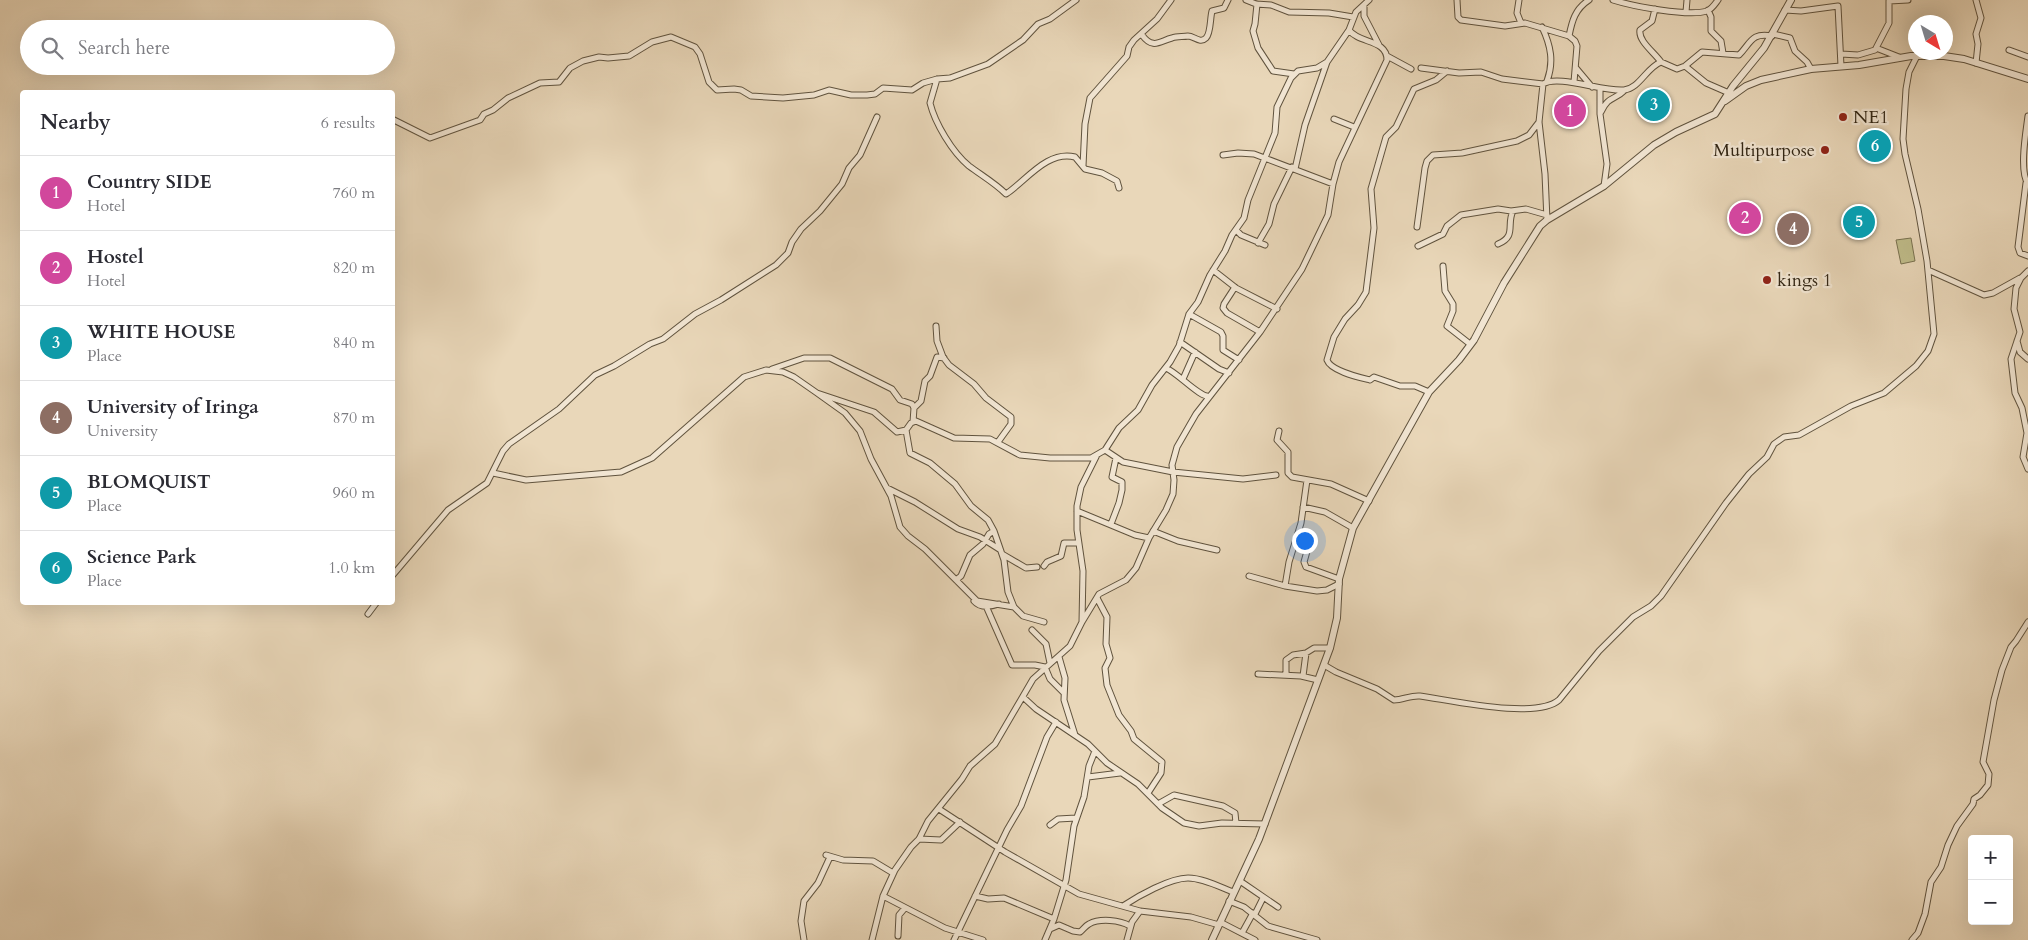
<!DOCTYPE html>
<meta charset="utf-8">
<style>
body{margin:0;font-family:Cardo,serif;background:#f7f7f7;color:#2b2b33}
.controls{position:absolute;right:15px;bottom:15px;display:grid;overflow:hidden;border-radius:5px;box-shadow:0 5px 20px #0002}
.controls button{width:45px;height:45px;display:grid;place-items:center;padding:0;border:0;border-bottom:1px solid #e1e1e2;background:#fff;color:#2b2b33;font:25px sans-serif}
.compass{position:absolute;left:1908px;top:15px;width:45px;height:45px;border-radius:50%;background:#fff;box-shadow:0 5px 20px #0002;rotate:142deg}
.you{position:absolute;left:1304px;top:540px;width:18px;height:18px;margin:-12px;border:4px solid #fff;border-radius:50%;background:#1a73e8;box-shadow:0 0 0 8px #1a73e833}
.badge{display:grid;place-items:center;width:32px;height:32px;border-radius:50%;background:#b45309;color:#fff;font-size:16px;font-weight:700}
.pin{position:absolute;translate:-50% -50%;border:2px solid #fff;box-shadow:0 1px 5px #0006}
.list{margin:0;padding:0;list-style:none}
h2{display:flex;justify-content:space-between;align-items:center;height:65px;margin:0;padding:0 20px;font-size:21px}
h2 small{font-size:16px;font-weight:400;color:#7c7c81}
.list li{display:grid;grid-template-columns:32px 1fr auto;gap:15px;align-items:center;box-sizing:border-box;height:75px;padding:0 20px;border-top:1px solid #e1e1e2}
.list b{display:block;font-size:19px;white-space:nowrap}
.list p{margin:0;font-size:16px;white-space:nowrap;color:#7c7c81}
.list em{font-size:16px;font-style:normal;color:#7c7c81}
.icon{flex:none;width:28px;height:28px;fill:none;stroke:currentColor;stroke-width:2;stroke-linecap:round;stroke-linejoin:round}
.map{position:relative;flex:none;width:2028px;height:940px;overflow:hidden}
.search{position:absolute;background:#fff;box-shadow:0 5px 20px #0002;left:20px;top:20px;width:375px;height:55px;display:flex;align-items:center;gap:12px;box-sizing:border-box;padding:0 18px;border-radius:28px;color:#7c7c81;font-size:19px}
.panel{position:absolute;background:#fff;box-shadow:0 5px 20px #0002;left:20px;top:90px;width:375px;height:515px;border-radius:5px}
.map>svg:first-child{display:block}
</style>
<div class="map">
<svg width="2028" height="940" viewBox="0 0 2028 940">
<rect width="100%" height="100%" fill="#e9d7b9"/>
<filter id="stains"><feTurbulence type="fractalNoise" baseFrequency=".004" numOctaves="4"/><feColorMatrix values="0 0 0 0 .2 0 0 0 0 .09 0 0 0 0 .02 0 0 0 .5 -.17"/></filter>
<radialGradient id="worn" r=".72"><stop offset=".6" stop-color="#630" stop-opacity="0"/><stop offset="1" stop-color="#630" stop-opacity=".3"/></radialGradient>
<path fill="#bfbc8a" stroke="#797250" d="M1911,238L1915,261L1901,264L1896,240Z"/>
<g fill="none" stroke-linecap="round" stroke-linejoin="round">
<g stroke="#60533e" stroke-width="7">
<path id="minor" d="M1246,0L1256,4L1271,5L1289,12L1329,13L1353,17
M1457,0L1458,17L1461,20L1505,26L1525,23L1569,36L1575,41L1577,46L1574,82
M1519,0L1517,13L1521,23
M1613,0C1632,6 1688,17 1707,11C1712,9 1715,4 1718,0
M1257,4L1255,24L1253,31L1258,48L1273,71L1294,74
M1364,5V16L1379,45
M1655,9L1652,21L1640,30C1638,41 1654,52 1661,62
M1708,10L1711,17V31L1721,41L1723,53
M1785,10L1801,11L1838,6L1841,66
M1686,12L1687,0
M1542,27C1551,46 1554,62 1547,81
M1773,34L1790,38L1795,51L1807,62L1811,69
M1142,35C1153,50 1160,41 1172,38C1177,36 1183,37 1188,36C1194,36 1200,44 1206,38C1211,33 1210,18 1212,11L1224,8L1228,0
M1569,36C1572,21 1575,9 1589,0
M1876,48L1899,57
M2009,50L2028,57
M1841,54L1858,55L1875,50L1889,23V1L1908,0
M1387,56L1411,69
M1976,63L1978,44L1976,34L1981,18L1976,0
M1685,66L1706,83L1729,93
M1421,68L1459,73L1481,72L1502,79L1543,84
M1576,68L1592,87
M937,79L930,103C935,123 952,152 969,166C981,175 995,183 1006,194C1026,181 1047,150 1075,157L1085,169L1102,173L1117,181L1119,188
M1600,89V114L1607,164L1604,186
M1601,112C1609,95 1614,101 1625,90
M2028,116C2026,132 2019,171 2028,184
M392,119L430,138L480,120L484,114L493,110L508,98L540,83L559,82L570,68L583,61L599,57L608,58L629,56L652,42L671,37L695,47L700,54L709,82L717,90L734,89L741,90L751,96L783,98L814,95L829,90L851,95H867L875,94L883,88L912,90L923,83L937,79L950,78L988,64L1023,40L1038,24L1050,19L1076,0
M1334,119L1354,127
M1223,155L1238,153L1254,154L1333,184
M1083,166L1085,124L1090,98L1127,56L1129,47L1134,40L1157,19L1171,0
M1295,169L1305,125L1327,62
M2026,183L2018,247L2020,253L2028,256
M1547,220L1545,174L1539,122L1543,84C1558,74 1603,92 1624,90C1640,88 1646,68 1661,62L1677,69L1685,66L1702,52L1739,55C1751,43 1751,32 1772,36
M1417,227L1425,168L1427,161L1433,155L1462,153L1517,141L1529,135L1539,122
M1236,230L1241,235L1265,245
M1258,243L1269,224L1274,204L1292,167
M1498,244C1517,236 1506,225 1513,211
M1418,246L1443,234L1447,226L1461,215L1498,209L1511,211L1526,209L1547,215
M1443,266L1445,291L1453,304V311L1447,326L1470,344
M1213,270L1236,288L1277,309
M1928,270L1984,295L1993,293L2020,278
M2028,271L2021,278L2016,288L2014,309L2020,332L2011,359L2015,393L2022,408L2027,433L2023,457L2028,469
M1235,287L1224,304L1223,308L1227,313L1260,332
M1189,314L1221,332L1223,336V350L1239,360
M936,326L937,341L943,357L949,365L974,384L986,398L1011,417V424L998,442
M2017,341L2020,352L2028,359
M1180,342L1219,369L1229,373
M1166,368C1178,373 1201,399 1210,396
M772,369L804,358H830L892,389L900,400L912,404L914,408L913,422
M1183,379L1195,352
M1429,392L1415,386H1400L1374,377L1370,380C1358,377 1331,371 1327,360L1334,337L1345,319L1358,305L1366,292L1374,228L1371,189L1386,137L1396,127L1414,89L1436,80L1447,71
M817,393L845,413L860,431L871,459L891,496L900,527L908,536L925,549L977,601L1014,607L1023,616L1044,622
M914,408L921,401L925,381L930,376L937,357L944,358
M906,430L910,453L930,463L955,484L971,506L988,520L994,531L1004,560L1008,592L1014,607
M1279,431L1277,440L1288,452V473L1292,477L1331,484L1369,501
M1105,450L1123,462L1173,472L1243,479L1276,475
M493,473L526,480L621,472L652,458L744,377L766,370L783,372L794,377L817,393L874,412L897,432L906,430L911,423L916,421L954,438L990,439L1020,455L1050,458H1091L1105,450L1119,428L1138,410L1152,385L1170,362L1179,346L1189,314L1198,302L1210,275L1225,251L1232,235L1244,218L1248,200L1275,133L1277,107L1291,78L1298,71L1317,68L1327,62L1349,30
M887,488L915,502L958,529L980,537L999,549
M1303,507L1325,512L1353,528
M1077,511L1135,535L1149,538
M1111,524L1119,503L1122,490V482L1112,477L1116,458
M1153,531L1178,541L1217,550
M1298,536L1306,540L1309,544L1304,562L1306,567L1339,579
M1002,554L1026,568L1037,567
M1044,566L1047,562L1061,556L1064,543H1078
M392,576L448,510L487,483L503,451L509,444L559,409L595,375L614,366L650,344L663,339L695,314L721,300L776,265L788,253L792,242L801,229L820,211L842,184L849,168L860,155L877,117
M1249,576L1285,586L1317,591L1327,590L1339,584
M956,580L961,576L970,555L983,544L989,534L994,531
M1285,586L1289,562L1301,523L1307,480
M1097,598L1107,617L1106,644L1110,658L1105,668L1107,685L1119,715L1131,731L1134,739L1162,762L1161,773L1148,793
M974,601C980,608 990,607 999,604
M986,606L1012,665H1035L1045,667L1050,679L1063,692
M368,614L377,602
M1082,622L1083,571L1077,530V506L1081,487L1096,457
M1032,630L1046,644L1050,663
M1059,657L1065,678L1064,700L1075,735
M1324,665L1336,672L1377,689L1394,700C1403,700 1411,695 1420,696C1450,700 1536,720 1559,700L1599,651L1633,617L1651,606L1661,596L1726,503L1749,474L1767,457L1774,444L1784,437L1799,435L1851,406L1884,393L1916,366L1928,351L1934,334L1927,261L1918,209L1905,154L1903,139L1906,89L1909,72L1917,56
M1258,674L1301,676L1318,680
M1286,675V660L1293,655L1306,653L1314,648H1330
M1303,676L1306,653
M1023,697L1036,709L1088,744L1107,763L1138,784L1162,808L1184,823L1199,826L1222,823L1265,824
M1088,777L1120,773
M1158,804L1174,795L1223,806L1235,813L1236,823
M939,809L1005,852L1079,894L1140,911
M1050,825L1058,819L1076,818
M919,839L941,840L960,822
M826,855L843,860L873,861L893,873
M1240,881L1278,907
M883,896L945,928L983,940
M975,896L988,899L1004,898L1054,919
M1229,901L1244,907L1268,926L1317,940
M1123,906C1138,896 1170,878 1188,878C1203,878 1220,887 1233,892
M1255,914L1263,898
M1220,922L1255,940
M1050,929L1059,925L1073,931L1080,932C1083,930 1085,926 1089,924C1100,918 1120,920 1130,926
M1242,933L1253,913
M898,936L899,915L905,908
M804,940L801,921L804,901L818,883L830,857
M872,940L883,896L895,870L911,847L919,839L928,821L962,779L970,766L995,744L1033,679L1070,646L1082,622L1099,594L1126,580L1136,568L1149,538L1166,510L1173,494L1174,480L1172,465L1177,447L1196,414L1260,332L1302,269L1328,215L1333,184L1339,162L1387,60C1387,39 1359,44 1349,30L1356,12L1369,0
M954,940L1007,830L1021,806L1047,737L1056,722
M1045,940L1054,919L1066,880L1074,826L1084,797L1089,766L1095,751
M1127,940L1132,922L1140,911L1191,917L1219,925
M1912,940L1918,933L1925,914L1931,882L1941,867L1948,845L1957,826L1973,804L1974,799L1980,795L1988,785L1989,774L1983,762L1994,700L2002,670L2011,647L2016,641L2028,622"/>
</g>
<g stroke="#60533e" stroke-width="8">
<path id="tertiary" d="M1725,101L1746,86L1761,80L1811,69L1859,65L1911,56H1944L1964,59L2028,79
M1212,940L1259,839L1330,648L1337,618L1339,579L1353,528L1429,392L1459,360L1474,340L1504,283L1540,226L1547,220L1604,186L1654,145L1676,132L1715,114L1733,86L1764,48L1791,0"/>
</g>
<use href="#minor" stroke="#f1e5d2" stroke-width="5"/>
<use href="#tertiary" stroke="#f1e5d2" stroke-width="6"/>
</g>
<g fill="#8f2418" stroke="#f1e5d2" stroke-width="2">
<circle cx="1843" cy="117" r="5"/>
<circle cx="1825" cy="150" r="5"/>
<circle cx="1767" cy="280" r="5"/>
</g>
<g text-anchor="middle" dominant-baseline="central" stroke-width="4.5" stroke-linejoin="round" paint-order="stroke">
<g font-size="18" fill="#332715" stroke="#f1e5d2" text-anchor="start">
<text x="1853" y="117">NE1</text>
<text x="1815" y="150" text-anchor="end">Multipurpose</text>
<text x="1777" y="280">kings 1</text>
</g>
</g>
<rect width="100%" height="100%" filter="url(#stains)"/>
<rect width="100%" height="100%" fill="url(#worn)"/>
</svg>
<div class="controls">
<button>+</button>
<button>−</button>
</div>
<svg class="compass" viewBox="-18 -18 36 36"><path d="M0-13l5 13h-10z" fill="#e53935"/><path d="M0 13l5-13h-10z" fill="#7c7c81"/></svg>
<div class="you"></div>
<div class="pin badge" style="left:1570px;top:111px;background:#d1479c">1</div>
<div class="pin badge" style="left:1745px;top:218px;background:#d1479c">2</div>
<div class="pin badge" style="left:1654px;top:105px;background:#0f9aa8">3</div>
<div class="pin badge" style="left:1793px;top:229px;background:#8d6e63">4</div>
<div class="pin badge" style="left:1859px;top:222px;background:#0f9aa8">5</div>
<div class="pin badge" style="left:1875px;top:146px;background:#0f9aa8">6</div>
<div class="search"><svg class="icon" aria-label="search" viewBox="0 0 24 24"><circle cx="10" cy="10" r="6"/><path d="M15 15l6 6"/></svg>Search here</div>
<section class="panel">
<h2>Nearby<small>6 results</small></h2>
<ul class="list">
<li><span class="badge" style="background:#d1479c">1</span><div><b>Country SIDE</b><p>Hotel</p></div><em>760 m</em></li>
<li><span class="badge" style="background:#d1479c">2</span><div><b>Hostel</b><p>Hotel</p></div><em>820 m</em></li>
<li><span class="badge" style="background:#0f9aa8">3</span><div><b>WHITE HOUSE</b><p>Place</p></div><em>840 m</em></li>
<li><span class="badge" style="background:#8d6e63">4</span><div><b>University of Iringa</b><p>University</p></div><em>870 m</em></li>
<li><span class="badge" style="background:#0f9aa8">5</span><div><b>BLOMQUIST</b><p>Place</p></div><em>960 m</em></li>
<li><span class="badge" style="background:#0f9aa8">6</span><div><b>Science Park</b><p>Place</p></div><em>1.0 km</em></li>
</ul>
</section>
</div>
